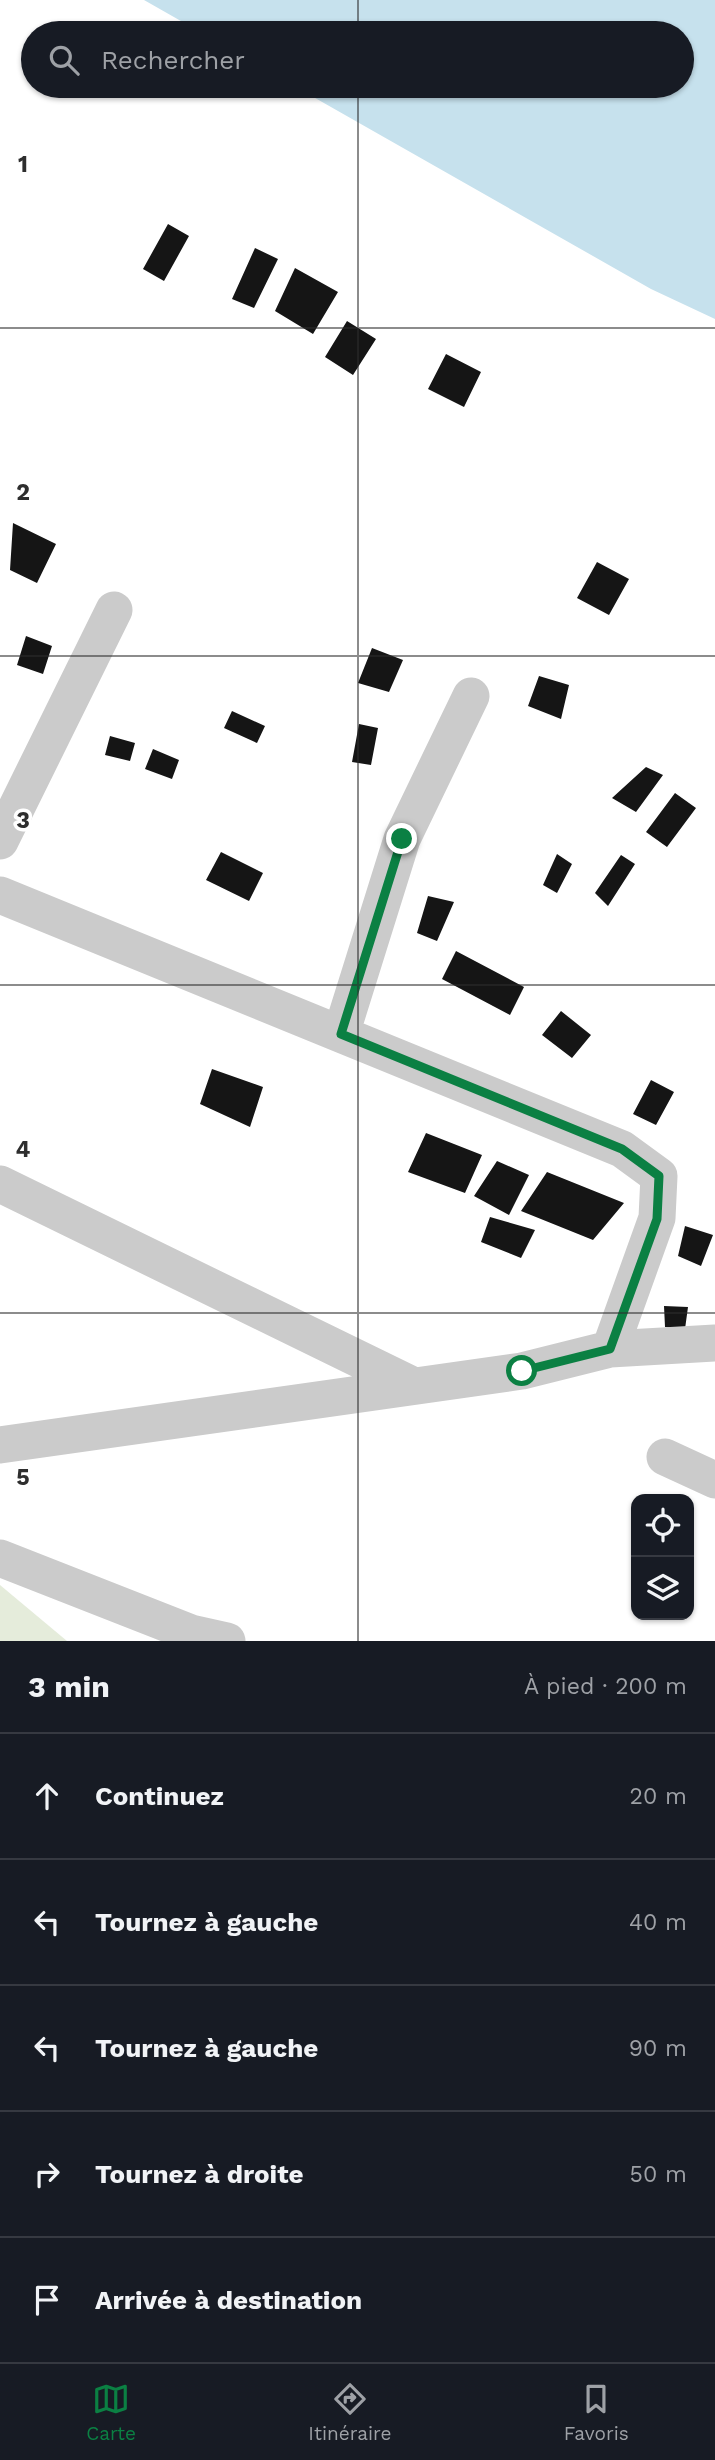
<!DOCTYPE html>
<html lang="fr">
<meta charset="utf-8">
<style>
body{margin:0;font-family:"Work Sans",sans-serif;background:#20242c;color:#f1f3f6}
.controls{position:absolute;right:21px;bottom:21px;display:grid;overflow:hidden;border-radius:14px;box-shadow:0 2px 5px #0004}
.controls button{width:63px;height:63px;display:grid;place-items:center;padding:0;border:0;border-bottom:2px solid #363941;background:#171b24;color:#f1f3f6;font:35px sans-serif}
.stop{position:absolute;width:21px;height:21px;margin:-16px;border:5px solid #0b8043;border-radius:50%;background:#fff}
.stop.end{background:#0b8043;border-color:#fff;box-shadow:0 2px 7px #0008}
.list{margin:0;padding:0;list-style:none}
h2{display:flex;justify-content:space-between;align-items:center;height:91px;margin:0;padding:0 28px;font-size:30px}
h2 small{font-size:23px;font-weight:400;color:#9ea1a6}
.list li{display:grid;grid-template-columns:46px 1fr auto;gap:21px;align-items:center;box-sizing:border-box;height:126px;padding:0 28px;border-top:2px solid #363941}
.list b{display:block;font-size:26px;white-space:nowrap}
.list em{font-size:23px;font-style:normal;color:#9ea1a6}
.icon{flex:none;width:38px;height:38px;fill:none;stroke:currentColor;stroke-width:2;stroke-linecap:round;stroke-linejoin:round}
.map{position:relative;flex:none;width:715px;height:1641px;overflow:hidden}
.search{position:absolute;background:#171b24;box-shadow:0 2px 5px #0004;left:21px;right:21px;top:21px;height:77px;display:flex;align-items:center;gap:18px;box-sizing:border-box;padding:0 24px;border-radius:38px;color:#9ea1a6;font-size:26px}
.sheet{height:721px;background:#171b24}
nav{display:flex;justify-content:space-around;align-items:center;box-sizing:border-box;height:98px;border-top:2px solid #363941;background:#171b24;font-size:19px;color:#9ea1a6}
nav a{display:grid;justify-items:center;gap:4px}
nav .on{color:#0b8043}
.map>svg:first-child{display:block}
</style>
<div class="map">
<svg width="715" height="1641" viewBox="0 0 715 1641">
<rect width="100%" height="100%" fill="#fff"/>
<path fill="#e5ecdb" d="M0,1585L67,1641H0Z"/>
<path fill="#c6e1ed" d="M144,0H715V319L651,289L294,86H682V33H202Z"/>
<path fill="#151515" d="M168,224L189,236L164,281L143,269Z
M255,248L278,259L254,308L232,299Z
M295,268L338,292L313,334L275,311Z
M347,321L376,339L353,375L325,357Z
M446,354L481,372L464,407L428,389Z
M13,523L56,544L37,583L10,570Z
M597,562L629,579L609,615L577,598Z
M26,636L52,646L43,674L17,665Z
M372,648L403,660L389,692L358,683Z
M539,676L569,685L561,719L528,706Z
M232,711L265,726L257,743L224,728Z
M359,724L378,728L371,765L352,762Z
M110,736L135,743L130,761L105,755Z
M153,749L179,760L172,779L145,769Z
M646,767L663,775L636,812L612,798Z
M675,793L696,808L667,847L646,832Z
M221,852L263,873L249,901L206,880Z
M557,854L572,864L557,893L543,885Z
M621,855L635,864L608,906L595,893Z
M428,896L454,902L437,941L417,933Z
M456,951L524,987L510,1015L442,979Z
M561,1011L591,1035L572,1058L542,1035Z
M212,1069L263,1087L250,1127L200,1104Z
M651,1080L674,1092L656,1125L633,1114Z
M426,1133L482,1155L465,1193L408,1172Z
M497,1161L529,1175L509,1215L474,1196Z
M547,1172L624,1203L593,1240L521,1211Z
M490,1217L535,1230L521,1258L481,1242Z
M685,1226L713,1235L701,1266L678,1256Z
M664,1306L688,1307L685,1329L665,1327Z"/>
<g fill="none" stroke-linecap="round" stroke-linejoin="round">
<path stroke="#cbcbcb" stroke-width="37" d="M0,841L114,610
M0,895L622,1149L659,1176L657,1218L610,1349
M341,1034L402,839L471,696
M0,1184L414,1386
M0,1445L522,1371L610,1349L715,1343
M665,1457L715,1480
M0,1558L191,1633L227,1641"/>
</g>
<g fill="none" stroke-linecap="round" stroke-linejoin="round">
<path stroke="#0b8043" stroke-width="9" d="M402,839L341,1034L622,1149L659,1176L657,1219L610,1349L522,1371"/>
</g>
<path fill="none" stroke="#2e2e2e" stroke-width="2" stroke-opacity="0.55" d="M358,0V33M358,86V1641M0,328H715M0,656H715M0,985H715M0,1313H715"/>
<g font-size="23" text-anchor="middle" font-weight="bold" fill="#2e2e2e" stroke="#fff" stroke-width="7" stroke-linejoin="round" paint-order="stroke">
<text x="23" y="172">1</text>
<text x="23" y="500">2</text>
<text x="23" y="828">3</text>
<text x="23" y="1157">4</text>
<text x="23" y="1485">5</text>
</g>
</svg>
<div class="controls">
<button><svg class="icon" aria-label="locate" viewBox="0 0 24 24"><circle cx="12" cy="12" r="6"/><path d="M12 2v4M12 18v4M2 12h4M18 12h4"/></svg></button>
<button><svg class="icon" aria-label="layers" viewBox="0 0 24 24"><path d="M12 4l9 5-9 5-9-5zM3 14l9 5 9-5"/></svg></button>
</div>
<div class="stop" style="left:522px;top:1371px"></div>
<div class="stop end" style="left:402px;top:839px"></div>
<div class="search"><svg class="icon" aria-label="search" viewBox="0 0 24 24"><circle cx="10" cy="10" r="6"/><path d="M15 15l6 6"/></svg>Rechercher</div>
</div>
<section class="sheet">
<h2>3 min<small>À pied · 200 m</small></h2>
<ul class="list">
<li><svg class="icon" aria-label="ahead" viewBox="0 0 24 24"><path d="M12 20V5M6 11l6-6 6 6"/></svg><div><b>Continuez</b></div><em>20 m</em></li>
<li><svg class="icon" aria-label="left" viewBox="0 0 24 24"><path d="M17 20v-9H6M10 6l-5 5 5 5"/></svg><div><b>Tournez à gauche</b></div><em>40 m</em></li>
<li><svg class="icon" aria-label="left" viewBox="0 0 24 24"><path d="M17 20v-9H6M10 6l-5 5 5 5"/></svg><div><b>Tournez à gauche</b></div><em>90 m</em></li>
<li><svg class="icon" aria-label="right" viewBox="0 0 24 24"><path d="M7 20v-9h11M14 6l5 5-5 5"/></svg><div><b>Tournez à droite</b></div><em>50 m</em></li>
<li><svg class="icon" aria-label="arrive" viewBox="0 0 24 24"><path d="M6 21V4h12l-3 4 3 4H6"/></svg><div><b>Arrivée à destination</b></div></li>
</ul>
</section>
<nav>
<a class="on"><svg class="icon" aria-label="map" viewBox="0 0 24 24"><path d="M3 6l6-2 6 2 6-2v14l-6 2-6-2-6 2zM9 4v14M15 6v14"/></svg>Carte</a>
<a><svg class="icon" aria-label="directions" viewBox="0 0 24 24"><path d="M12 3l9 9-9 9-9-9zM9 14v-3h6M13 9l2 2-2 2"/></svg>Itinéraire</a>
<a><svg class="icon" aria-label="saved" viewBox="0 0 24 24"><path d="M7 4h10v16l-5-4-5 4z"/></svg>Favoris</a>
</nav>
